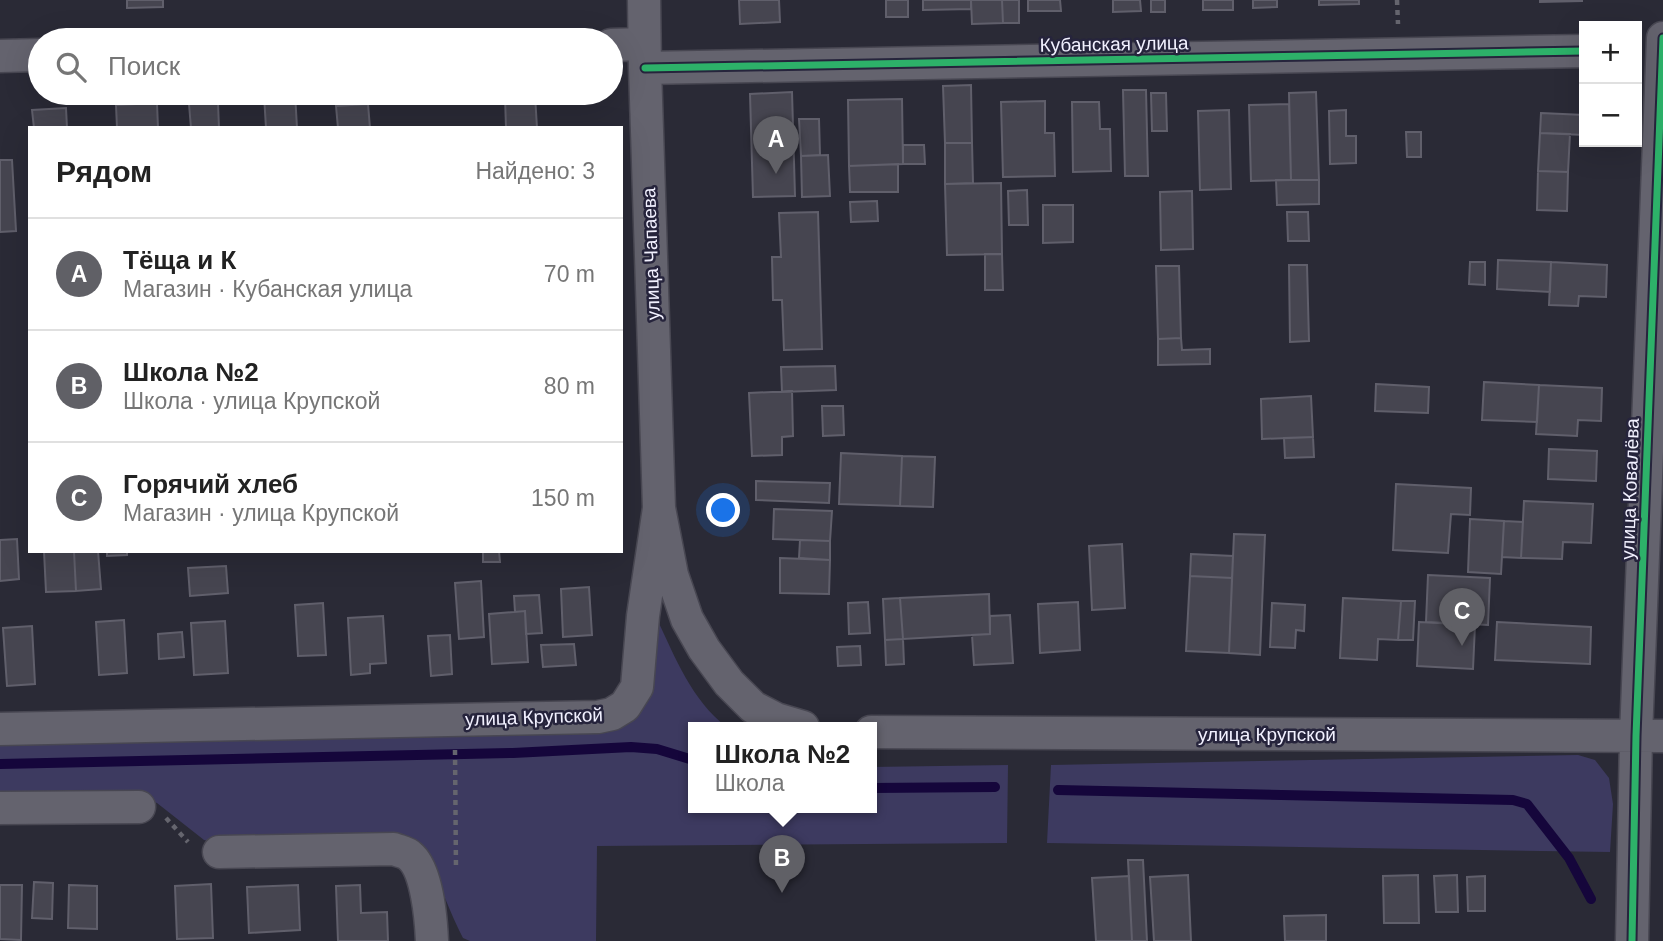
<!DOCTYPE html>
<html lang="ru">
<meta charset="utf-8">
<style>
body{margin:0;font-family:Helvetica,sans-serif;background:#f6f6f6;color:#222}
.controls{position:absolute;right:21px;top:21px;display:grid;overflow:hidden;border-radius:0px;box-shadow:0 7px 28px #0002}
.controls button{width:63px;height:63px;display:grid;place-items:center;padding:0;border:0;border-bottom:2px solid #e0e0e0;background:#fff;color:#222;font:35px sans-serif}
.you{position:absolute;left:724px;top:511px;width:24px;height:24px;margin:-18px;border:5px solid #fff;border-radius:50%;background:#1a73e8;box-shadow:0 0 0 10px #1a73e833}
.badge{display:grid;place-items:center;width:46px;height:46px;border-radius:50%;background:#606066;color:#fff;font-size:23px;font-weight:700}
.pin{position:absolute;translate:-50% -58px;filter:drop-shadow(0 2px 4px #0008)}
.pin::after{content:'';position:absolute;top:37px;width:24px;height:21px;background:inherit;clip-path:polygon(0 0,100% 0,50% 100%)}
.popup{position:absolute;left:688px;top:722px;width:189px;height:91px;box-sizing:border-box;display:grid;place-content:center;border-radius:0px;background:#fff;filter:drop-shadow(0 2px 5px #0005);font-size:23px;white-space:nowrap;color:#767676}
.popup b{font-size:26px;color:#222}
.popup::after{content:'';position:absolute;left:50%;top:100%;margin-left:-14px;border:14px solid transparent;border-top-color:#fff}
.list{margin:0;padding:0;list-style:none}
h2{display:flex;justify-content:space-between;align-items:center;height:91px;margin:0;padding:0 28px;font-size:30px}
h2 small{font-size:23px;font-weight:400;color:#767676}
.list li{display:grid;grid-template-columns:46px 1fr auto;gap:21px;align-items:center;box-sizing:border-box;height:112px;padding:0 28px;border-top:2px solid #e0e0e0}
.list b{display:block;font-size:26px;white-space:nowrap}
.list p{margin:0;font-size:23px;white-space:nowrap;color:#767676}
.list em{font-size:23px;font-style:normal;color:#767676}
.icon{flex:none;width:38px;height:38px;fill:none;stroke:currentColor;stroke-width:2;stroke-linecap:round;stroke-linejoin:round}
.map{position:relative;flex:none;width:1663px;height:941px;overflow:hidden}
.search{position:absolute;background:#fff;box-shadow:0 7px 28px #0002;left:28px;top:28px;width:595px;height:77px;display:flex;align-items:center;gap:18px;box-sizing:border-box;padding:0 24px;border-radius:38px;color:#767676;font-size:26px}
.panel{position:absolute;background:#fff;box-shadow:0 7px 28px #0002;left:28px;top:126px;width:595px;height:427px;border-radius:0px}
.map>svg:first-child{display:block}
</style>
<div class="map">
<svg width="1663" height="941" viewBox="0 0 1663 941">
<rect width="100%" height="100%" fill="#2a2a36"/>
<path fill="#3d3a60" d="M657,619C675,657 692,701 727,727H693V807H871V767L1008,765L1007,843L597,846L596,941H470L463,938C450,913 441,886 429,861L217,843L204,840L157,803L141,798L0,800V742L622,722Z
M1578,755L1595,760L1609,778L1613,804L1610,852L1047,843L1051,765Z"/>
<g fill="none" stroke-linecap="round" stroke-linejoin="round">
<path stroke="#15063b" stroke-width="10" d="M0,764L513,753L631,747L657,749L693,760
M871,788L995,787
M1058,790L1513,800L1527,804L1569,858L1591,899"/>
</g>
<path fill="#464550" stroke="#605f6b" stroke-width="2" d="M127,0H163V7L127,8Z
M739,0H779L780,22L740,24Z
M886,0H908V17H886Z
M923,0H971V9L923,10Z
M971,0H1002L1003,23L972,24Z
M1002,0H1019V23H1003Z
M1028,0H1060L1061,11H1028Z
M1113,0H1140L1141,11L1113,12Z
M1151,0H1165V12H1151Z
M1203,0H1233V10H1203Z
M1253,0H1277V7L1253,8Z
M1319,0H1359V4L1319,5Z
M1540,0H1582V1L1540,2Z
M971,85L972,143H945L943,86Z
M1123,90H1146L1148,176H1125Z
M792,92L795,196L753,197L750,94Z
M1316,92L1319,180H1291L1289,93Z
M295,93L297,128H266L264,95Z
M1151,93H1166L1167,131H1152Z
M535,95L537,128H506L505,97Z
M902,99L903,164L849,166L848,100Z
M1045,101V133H1054L1055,176L1003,177L1001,102Z
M1072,102H1099L1100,129H1110L1111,171L1073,172Z
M157,103L158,128H117L116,105Z
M218,103L219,128H191L189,104Z
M368,104L370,128H338L336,106Z
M1289,104L1291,180L1251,181L1249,105Z
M66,108L67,128H34L32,110Z
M1229,110L1231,189L1200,190L1198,111Z
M1346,110V136H1356V163L1330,164L1329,111Z
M1541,113L1584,115V135L1540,133Z
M799,119H819L820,155L801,156Z
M1406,132H1421V157H1407Z
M1540,133L1570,134L1568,172L1538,171Z
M945,143H972L973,183L945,184Z
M903,145H924L925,164H903Z
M828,155L830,196L802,197L801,156Z
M0,160H12L16,231L0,232Z
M898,164V192H850L849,166Z
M1538,171L1568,172L1567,211L1537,210Z
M1276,180H1319V204L1277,205Z
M1001,183L1002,254L947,255L945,184Z
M1027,190L1028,225H1009L1008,191Z
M1192,191L1193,249L1161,250L1160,192Z
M877,201L878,221L851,222L850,202Z
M1043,205H1073V242L1043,243Z
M818,212L822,349L784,350L782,300H773L772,257H781L779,213Z
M1287,212H1308L1309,241H1288Z
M985,254H1002L1003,290H985Z
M1498,260L1551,262L1550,292L1497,289Z
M1470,262H1485V285L1469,284Z
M1551,262L1607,265L1606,297L1579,296L1578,306L1549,305Z
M1289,265H1307L1309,341L1290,342Z
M1156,266H1179L1181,338L1158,339Z
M1181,338L1182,350L1210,349V364L1158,365V339Z
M835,366L836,390L782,392L781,367Z
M1484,382L1539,385L1537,422L1482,420Z
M1376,384L1429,387L1428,413L1375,411Z
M1539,385L1602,388L1601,421L1578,420L1577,436L1536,434Z
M792,391L793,436L782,437V455L752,456L749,393Z
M1311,396L1313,437L1262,439L1261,399Z
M822,406H843L844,435L823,436Z
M1313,437L1314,457L1285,458L1284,438Z
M1549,449L1597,451L1596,481L1548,479Z
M841,453L902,456L900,506L839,504Z
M902,456L935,457L933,507L900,506Z
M756,481L830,483L829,503L756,500Z
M1396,484L1471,488L1470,515L1451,514L1448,553L1393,550Z
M1524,501L1593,504L1591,543L1563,542L1562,559L1521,558Z
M774,509L832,511L830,541L773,539Z
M1470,519L1504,521L1501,574L1468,572Z
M1504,521L1523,522L1521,558L1502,557Z
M1234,534L1265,535L1260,655L1229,653Z
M17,539L19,579L0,581V540Z
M800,540L830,541V560L799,558Z
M1122,544L1125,608L1092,610L1089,546Z
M44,551H74L76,591L46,592Z
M74,551H98L101,589L76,591Z
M107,551H127V555L107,556Z
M483,551H499L500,562H483Z
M1191,554L1233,556L1232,578L1190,576Z
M780,558L830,560L829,594L780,593Z
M226,566L228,593L190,596L188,568Z
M1428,575L1490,578L1488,625L1426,622Z
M1190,576L1232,578L1229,653L1186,651Z
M481,581L484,637L459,639L455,583Z
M589,587L592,635L563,637L561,589Z
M989,594L990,634L903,639L900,598Z
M539,595L542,633L526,634L525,611L515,612L514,596Z
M900,598L903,639L885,640L883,599Z
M1343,598L1401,601L1398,640L1378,639L1377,660L1340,658Z
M1401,601H1415L1413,640H1398Z
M868,602L870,633L849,634L848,603Z
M1078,602L1080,650L1040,653L1038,604Z
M323,603L326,655L298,656L295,605Z
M1272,603L1305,605L1304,631L1296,630L1295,648L1270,647Z
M525,611L528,662L492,664L489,614Z
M1010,615L1013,663L974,665L972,635L990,634V616Z
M383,616L386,663L370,664V673L351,675L348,618Z
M124,620L127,673L99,675L96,622Z
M225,621L228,673L194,675L191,623Z
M1419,622L1475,625L1473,669L1417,666Z
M1497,622L1591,627L1590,664L1495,660Z
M32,626L35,684L7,686L3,628Z
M182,632L184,657L159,659L158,634Z
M450,635L452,674L431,676L428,636Z
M903,639L904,664L886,665L885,640Z
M574,644L576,665L543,667L541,645Z
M860,646L861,665L838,666L837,647Z
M1128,860H1143L1147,941H1132Z
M1188,875L1191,941H1154L1150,877Z
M1418,875L1419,923H1384L1383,876Z
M1457,875L1458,912H1436L1434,876Z
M1129,876L1132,941H1096L1092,878Z
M1485,876V911H1468L1467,877Z
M34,882L53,883L52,919L32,918Z
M211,884L213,938L177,939L175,886Z
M0,885H22L21,940L0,939Z
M69,885L97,886V929L68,928Z
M298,885L300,930L249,933L247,887Z
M360,885L361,913L387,912L388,941H338L336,886Z
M1326,915V941H1285L1284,916Z"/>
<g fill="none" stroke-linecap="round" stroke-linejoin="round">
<g stroke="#484752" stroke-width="35">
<path id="minor" d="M644,0L645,68L659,508L672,575L687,619L704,649L729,683L753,707L776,719L803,727
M611,45L644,44
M0,56L40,55
M645,68L1584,51
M0,729L598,717L612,714L625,706L637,687L643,616L659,508
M871,732L1663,736
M0,808L139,807
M219,852L394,849C398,851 406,852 410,856C427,870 431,919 432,941
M1632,941L1636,736L1663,38"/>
</g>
<path stroke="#65656e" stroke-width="4.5" stroke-dasharray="5 5" stroke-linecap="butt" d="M1397,0L1398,24
M455,750L456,870
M166,818L188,842"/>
<use href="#minor" stroke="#64636e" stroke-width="32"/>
<g stroke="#26243c" stroke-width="11">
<path id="cycleway" d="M645,68L1584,51
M1632,941L1636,736L1663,38"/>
</g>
<use href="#cycleway" stroke="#2db169" stroke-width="7"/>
</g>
<g text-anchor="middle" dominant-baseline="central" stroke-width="5" stroke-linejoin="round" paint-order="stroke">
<g font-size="19" fill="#f2f1ff" stroke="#26243c">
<text transform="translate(1114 44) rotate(-1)">Кубанская улица</text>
<text transform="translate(651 254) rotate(-92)">улица Чапаева</text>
<text transform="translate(1630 489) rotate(-88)">улица Ковалёва</text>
<text transform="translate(534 717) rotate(-2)">улица Крупской</text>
<text x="1267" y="734">улица Крупской</text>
</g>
</g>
</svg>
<div class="controls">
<button>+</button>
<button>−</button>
</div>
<div class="you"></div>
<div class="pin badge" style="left:776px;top:174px">A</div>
<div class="pin badge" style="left:782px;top:893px">B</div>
<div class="popup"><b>Школа №2</b>Школа</div>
<div class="pin badge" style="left:1462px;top:646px">C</div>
<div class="search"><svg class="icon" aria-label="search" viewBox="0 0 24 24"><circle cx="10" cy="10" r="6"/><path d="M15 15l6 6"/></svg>Поиск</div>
<section class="panel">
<h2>Рядом<small>Найдено: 3</small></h2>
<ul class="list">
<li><span class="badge">A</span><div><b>Тёща и К</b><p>Магазин · Кубанская улица</p></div><em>70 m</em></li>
<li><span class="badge">B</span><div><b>Школа №2</b><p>Школа · улица Крупской</p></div><em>80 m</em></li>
<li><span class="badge">C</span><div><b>Горячий хлеб</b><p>Магазин · улица Крупской</p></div><em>150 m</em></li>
</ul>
</section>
</div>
